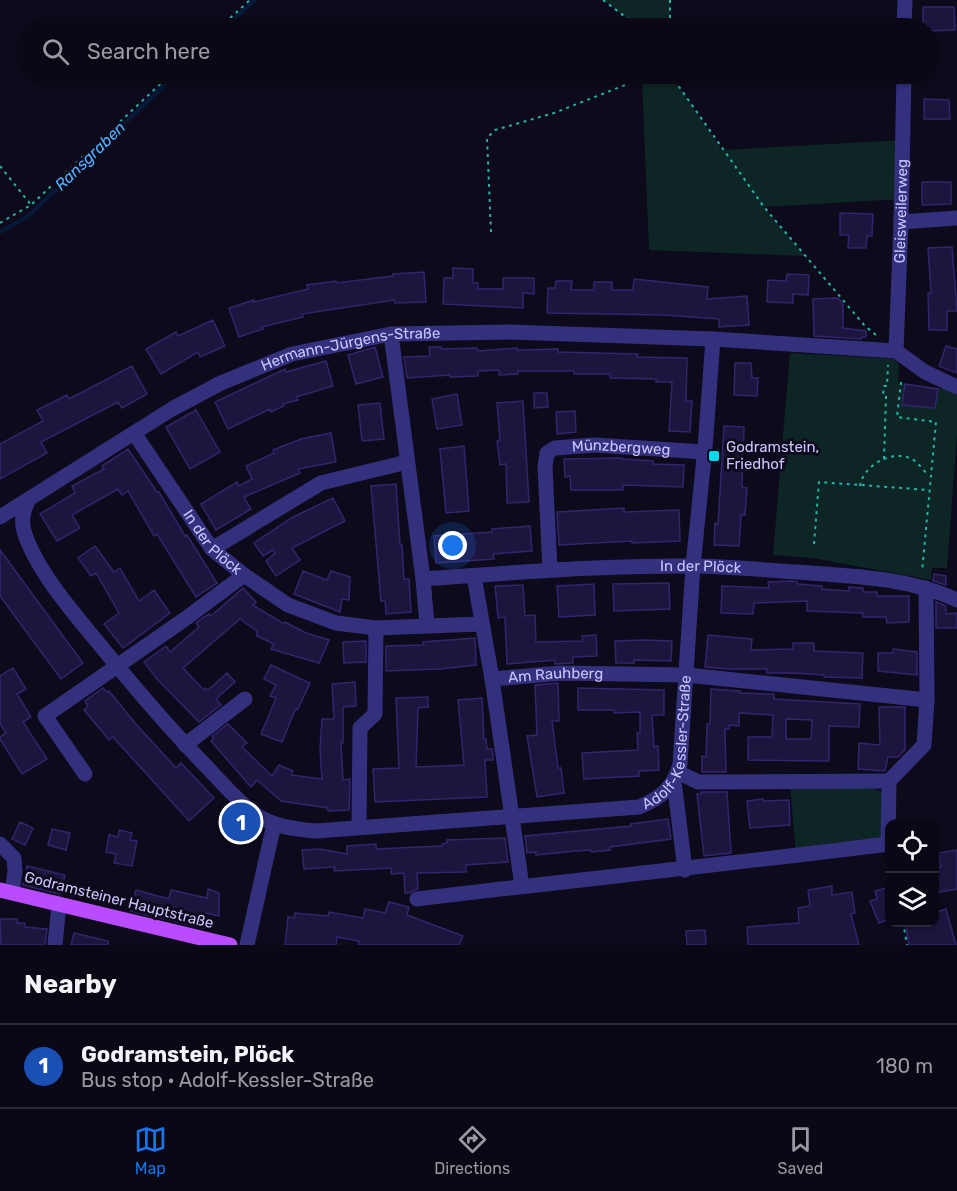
<!DOCTYPE html>
<meta charset="utf-8">
<style>
body{margin:0;font-family:Rubik,sans-serif;background:#13111e;color:#f1f3f6}
.controls{position:absolute;right:18px;bottom:18px;display:grid;overflow:hidden;border-radius:12px;box-shadow:0 2px 4px #0004}
.controls button{width:54px;height:54px;display:grid;place-items:center;padding:0;border:0;border-bottom:2px solid #2a2934;background:#0a0815;color:#f1f3f6;font:30px sans-serif}
.you{position:absolute;left:453px;top:546px;width:21px;height:21px;margin:-15px;border:4px solid #fff;border-radius:50%;background:#1a73e8;box-shadow:0 0 0 9px #1a73e833}
.badge{display:grid;place-items:center;width:39px;height:39px;border-radius:50%;background:#1a73e8;color:#fff;font-size:20px;font-weight:700}
.pin{position:absolute;translate:-50% -50%;border:3px solid #fff;box-shadow:0 2px 6px #0006}
.list{margin:0;padding:0;list-style:none}
h2{display:flex;justify-content:space-between;align-items:center;height:78px;margin:0;padding:0 24px;font-size:26px}
h2 small{font-size:20px;font-weight:400;color:#999aa0}
.list li{display:grid;grid-template-columns:39px 1fr auto;gap:18px;align-items:center;box-sizing:border-box;height:84px;padding:0 24px;border-top:2px solid #2a2934}
.list b{display:block;font-size:22px;white-space:nowrap}
.list p{margin:0;font-size:20px;white-space:nowrap;color:#999aa0}
.list em{font-size:20px;font-style:normal;color:#999aa0}
.icon{flex:none;width:33px;height:33px;fill:none;stroke:currentColor;stroke-width:2;stroke-linecap:round;stroke-linejoin:round}
.map{position:relative;flex:none;width:957px;height:945px;overflow:hidden}
.search{position:absolute;background:#0a0815;box-shadow:0 2px 4px #0004;left:18px;right:18px;top:18px;height:66px;display:flex;align-items:center;gap:15px;box-sizing:border-box;padding:0 21px;border-radius:33px;color:#999aa0;font-size:22px}
.sheet{height:162px;background:#0a0815}
nav{display:flex;justify-content:space-around;align-items:center;box-sizing:border-box;height:84px;border-top:2px solid #2a2934;background:#0a0815;font-size:16px;color:#999aa0}
nav a{display:grid;justify-items:center;gap:3px}
nav .on{color:#1a73e8}
.map>svg:first-child{display:block}
</style>
<div class="map">
<svg width="957" height="945" viewBox="0 0 957 945">
<rect width="100%" height="100%" fill="#0d0a1c"/>
<path fill="#0d2625" d="M603,0H670V28H636L632,22Z
M653,74H670L722,150L903,140L902,199L764,207L805,256L649,250L642,78Z
M790,353L894,359L899,365L898,383L944,389L957,395V435L947,568H932L931,580L813,558L773,555Z
M790,786L872,788L880,791L883,797L884,836L877,844L796,853Z"/>
<g fill="none" stroke-linecap="round" stroke-linejoin="round">
<path stroke="#051939" stroke-width="4" d="M224,28L255,0
M0,232L27,217L176,74"/>
</g>
<path fill="#1d153e" stroke="#32256c" stroke-width="1.5" fill-rule="evenodd" d="M923,7H954L955,30L928,31V28H923Z
M924,99L949,100L950,119H924Z
M922,182H951V204L922,205Z
M840,213L873,214L872,236H867L866,248H848L849,235H840Z
M952,247L957,311H947V330H929L928,293H931L928,248Z
M453,268L473,269V283H478V289H503V278H534V294L523,293V308L443,304L444,278H453Z
M424,272L426,302L395,303L394,300L302,314L303,317L262,327L263,329L239,337L229,308L254,300V302L308,289L307,285L336,281V283L393,276V274Z
M787,274L809,275L808,295L793,294V303L767,302L768,280L786,281Z
M634,279L708,287L707,299L747,296L749,325L719,327V319L664,315L547,313L548,288H555L556,281H572L571,290H594V282H612V290H633Z
M838,298L843,304V328L866,331V337H862L861,339L814,336L813,299Z
M213,320L225,346L200,357L198,352L161,374L146,349L176,332L178,336Z
M946,346L957,349V373L939,366Z
M375,347L383,377L356,384L348,355Z
M429,347H441V349L477,348L478,351L517,348V350L558,349V352L638,354L637,357L687,358L686,401H692L690,432L669,431L672,382H656V379L610,378V374H574V371H518V374L499,375V370L478,371V376L450,377V375L407,378L404,357L430,356Z
M326,361L333,386L296,397L298,400L283,404L284,406L271,412L270,409L228,429L215,402L285,369L286,372Z
M735,363H751L752,378H758L757,396L734,395Z
M132,366L147,394L122,408L118,402L41,442L47,453L0,479V444L43,421L37,410L67,395L69,399Z
M905,384L938,389L935,408L902,405Z
M534,393H547L548,407L534,408Z
M457,394L462,425L437,429L432,399Z
M523,401L529,502L507,503L506,464L500,465L497,441L500,440L497,403Z
M380,403L384,439L362,441L358,405Z
M196,410L220,452L190,469L166,427Z
M575,411L576,432L557,434L556,412Z
M724,426L744,427L742,487L747,488L745,515H741L739,546L714,545L715,523L718,524Z
M331,433L336,462L298,469L300,473L244,497L251,509L216,530L201,504L237,482L239,486L252,479L246,466L274,453L273,450L301,439Z
M464,446L469,511L446,513L440,449Z
M128,449L157,492H159L185,536L187,535L217,583L196,597L157,534L154,536L128,491L122,495L118,489L72,515L80,528L57,541L40,514L75,493L72,486L104,469L102,466Z
M622,458V459L653,461V464L684,465L683,487L623,485V490H571L570,476L565,477L564,459Z
M396,484L400,545H402L404,579H409L411,612L386,614L385,601H381L371,486Z
M333,498L345,521L292,548L300,560L276,576L266,561L275,553L273,550L263,556L254,543L293,517Z
M624,508V512L679,510L680,541L632,543V541L559,545L557,512Z
M530,526L532,551L493,554L494,559L436,563L434,536L492,532V529Z
M95,546L114,572L120,568L139,601L154,590L170,613L123,648L104,624L119,613L96,573L91,576L78,558Z
M0,550L83,663L61,679L0,596Z
M303,571L327,580L331,571L350,577L349,600L342,599L340,612L294,594Z
M934,574L946,576V585L933,581Z
M791,581L797,582L798,584L822,586V589L849,591V587L863,588V592H877V596H909V622L887,623L886,617H863V613L807,611V601L754,603L753,614L721,613L722,586L769,588L768,582Z
M669,583L670,609L614,611L613,584Z
M594,584L595,615L559,617L557,586Z
M523,585L525,616L535,615L536,642L583,641L582,636L596,635L597,656L573,657V663L555,664V660L507,664L505,617L498,618L495,586Z
M243,588L256,602L253,605L284,624L285,622L306,633L329,640L319,663L271,649L274,644L257,636V631L240,619L183,668L204,690L206,688L208,690L227,673L235,682L216,699L221,705L199,722L157,679L144,662L166,646L170,652L199,627L196,623L201,619L209,614L211,616Z
M936,602L946,606V614L957,613V628H936Z
M708,635L752,639L751,650L793,649V643H814V651L863,653L862,678L824,677V675L793,673H767V669H728L705,667Z
M475,638L476,665L440,669L386,671V646L424,645L423,642Z
M644,640L672,641L671,661L634,660V663H616L615,641Z
M366,641V662L344,663L343,642Z
M893,649L917,652V675L878,671V653H893Z
M271,665L310,683L298,709L296,708L282,742L261,734L276,698L270,696L276,685L264,679Z
M13,668L26,689L17,694L31,717L23,722L47,759L22,774L0,739V737L6,733L0,724V676Z
M355,682L356,706L343,707V743H341L343,780L350,779L349,810L328,811V808L281,801L257,780L251,787L211,741L214,738L212,736L228,724L247,743L242,747L272,776L279,765L293,771L291,775L322,779L320,749L322,719H334L332,684Z
M558,683L559,721H552L558,768H561L564,793L537,797L527,736L537,735L535,685Z
M103,688L107,692L109,691L135,723L176,768L181,763L214,798L189,821L113,737L109,740L84,710L88,706L85,701Z
M578,688L664,690V715H652L654,747L658,746L659,770L639,771V776L584,779L582,753L638,750L637,733H640V712L614,713V710H578Z
M711,689L740,691V693L774,694V699L860,704L859,727L829,726V761L748,760V737H772L773,715L739,713V726L729,725V729H725L726,772H702V756L706,757L707,724H710ZM786,719L812,720L811,739H786Z
M428,697V707L418,708L416,767L464,765L458,700L482,698L484,739H486L487,749H492L493,755V760H485L487,797L375,802L373,769L399,768L396,698Z
M879,707H905V750L898,757H888L885,771L858,769L859,743L880,745Z
M701,792H727L731,853L704,856L697,794H701Z
M763,799V801L789,800L790,825L750,828L747,801Z
M668,819L671,839L610,847V850L591,852V850L576,851L536,855V852L527,853L525,836L631,826V824Z
M20,822L33,828L25,845L12,839Z
M52,829L70,833L66,850L48,845Z
M119,830L132,833L130,840L137,841L132,866L114,863L116,854L106,852L109,835L118,837Z
M505,838L508,862L466,865V872L417,873L418,889L409,893H405L404,873L391,874V868L334,871L335,867L304,869L302,850L320,849L347,854V846L376,844V849L442,846V844L447,843V840Z
M957,850V889L934,893V868L941,867L938,853Z
M27,866L65,875L60,894L23,885Z
M832,886V895L852,892L855,913L851,914L859,945H748L747,927L799,923L798,908L810,906L808,890Z
M890,887V919L879,923L870,901L877,899L875,891Z
M208,889L219,893V916L206,913L203,928L130,911L136,890L169,899L171,890L207,898Z
M389,902L409,907L407,915L463,936L459,945H358L359,941L337,937L336,945H285L288,917L294,918L295,913L328,916L329,912L363,918L365,909L385,913Z
M946,909L956,945H909L905,922H934V913Z
M0,919H17V923H25V927L47,929L45,945H1Z
M705,930L706,945H687L686,931Z
M74,933L108,941V945H71Z"/>
<g fill="none" stroke-linecap="round" stroke-linejoin="round">
<path stroke="#25b3a9" stroke-width="2" stroke-dasharray="3 4.5" stroke-linecap="butt" d="M603,0L632,22L636,28
M670,0V28
M219,28L250,0
M670,74L764,207L865,326L876,335
M0,166L31,205
M0,223L31,205L171,74
M491,232L487,138L495,130L554,113L653,74
M901,382L897,417L936,422L922,572
M884,459L886,396L883,395L884,386H887L888,365
M860,486C863,465 893,449 912,459C919,463 923,471 929,475
M814,544L819,482L929,490
M903,922L907,945"/>
<g stroke="#33317e" stroke-width="15">
<path d="M904,28L905,0"/>
<path d="M901,222L957,218"/>
<path d="M391,334L423,579L427,625"/>
<path id="s1" d="M896,351L901,222L904,74"/>
<path id="s2" d="M134,433L212,549L244,575L288,605L336,623L376,628L481,624"/>
<path id="s3" d="M28,501C23,512 21,520 24,531C35,569 75,615 100,645C134,687 168,727 206,766C220,781 235,798 251,811C270,826 292,829 316,831L639,807C661,798 674,787 680,764L693,566L705,448L713,339"/>
<path id="s4" d="M0,517L172,409L221,383L292,354L391,334L510,332L713,339L896,351L925,372L957,387"/>
<path d="M212,549L321,483L407,462"/>
<path id="s5" d="M550,569L545,467L547,453L555,448L594,445L705,452"/>
<path d="M474,576L492,679"/>
<path id="s6" d="M423,579C513,573 602,565 692,566C727,566 762,570 796,572C850,576 908,577 957,600"/>
<path d="M185,745L245,699"/>
<path d="M678,772L698,782L889,781"/>
<path d="M85,774L45,716L185,619L244,575"/>
<path d="M674,781L685,870"/>
<path d="M359,827L360,728L375,714L376,628"/>
<path d="M0,844L14,858L15,871L12,892"/>
<path id="s7" d="M522,886L492,679L561,673L687,675L927,700"/>
<path d="M417,899C574,880 731,864 888,844L889,781L924,745L927,700L926,588"/>
<path d="M55,945L59,904"/>
<path d="M247,945L274,824"/>
</g>
<path stroke="#ba4cff" stroke-width="15" d="M0,890L230,945"/>
</g>
<rect fill="#00daf0" stroke="#0d0a1c" stroke-width="2" x="708" y="450" width="12" height="12" rx="3"/>
<g text-anchor="middle" dominant-baseline="central" stroke-width="6" stroke-linejoin="round" paint-order="stroke">
<g font-size="15" fill="#cbc5ff" stroke="#0d0a1c">
<text stroke="none"><textPath href="#s1" startOffset="140">Gleisweilerweg</textPath></text>
<text stroke="none"><textPath href="#s4" startOffset="394">Hermann-Jürgens-Straße</textPath></text>
<text stroke="none"><textPath href="#s5" startOffset="192">Münzbergweg</textPath></text>
<text stroke="none"><textPath href="#s2" startOffset="135">In der Plöck</textPath></text>
<text stroke="none"><textPath href="#s6" startOffset="278">In der Plöck</textPath></text>
<text stroke="none"><textPath href="#s7" startOffset="273">Am Rauhberg</textPath></text>
<text stroke="none"><textPath href="#s3" startOffset="864">Adolf-Kessler-Straße</textPath></text>
<text transform="translate(119 900) rotate(14)">Godramsteiner Hauptstraße</text>
</g>
<g font-size="15" fill="#cbc5ff" stroke="#0d0a1c" text-anchor="start">
<text x="726" y="447">Godramstein,<tspan x="726" dy="17">Friedhof</tspan></text>
</g>
<g font-size="16" font-style="italic" fill="#53b1ff" stroke="#0d0a1c">
<text transform="translate(90 156) rotate(-44)">Ransgraben</text>
</g>
</g>
</svg>
<div class="controls">
<button><svg class="icon" aria-label="locate" viewBox="0 0 24 24"><circle cx="12" cy="12" r="6"/><path d="M12 2v4M12 18v4M2 12h4M18 12h4"/></svg></button>
<button><svg class="icon" aria-label="layers" viewBox="0 0 24 24"><path d="M12 4l9 5-9 5-9-5zM3 14l9 5 9-5"/></svg></button>
</div>
<div class="you"></div>
<div class="pin badge" style="left:241px;top:822px;background:#1a4fb4">1</div>
<div class="search"><svg class="icon" aria-label="search" viewBox="0 0 24 24"><circle cx="10" cy="10" r="6"/><path d="M15 15l6 6"/></svg>Search here</div>
</div>
<section class="sheet">
<h2>Nearby<small></small></h2>
<ul class="list">
<li><span class="badge" style="background:#1a4fb4">1</span><div><b>Godramstein, Plöck</b><p>Bus stop · Adolf-Kessler-Straße</p></div><em>180 m</em></li>
</ul>
</section>
<nav>
<a class="on"><svg class="icon" aria-label="map" viewBox="0 0 24 24"><path d="M3 6l6-2 6 2 6-2v14l-6 2-6-2-6 2zM9 4v14M15 6v14"/></svg>Map</a>
<a><svg class="icon" aria-label="directions" viewBox="0 0 24 24"><path d="M12 3l9 9-9 9-9-9zM9 14v-3h6M13 9l2 2-2 2"/></svg>Directions</a>
<a><svg class="icon" aria-label="saved" viewBox="0 0 24 24"><path d="M7 4h10v16l-5-4-5 4z"/></svg>Saved</a>
</nav>
